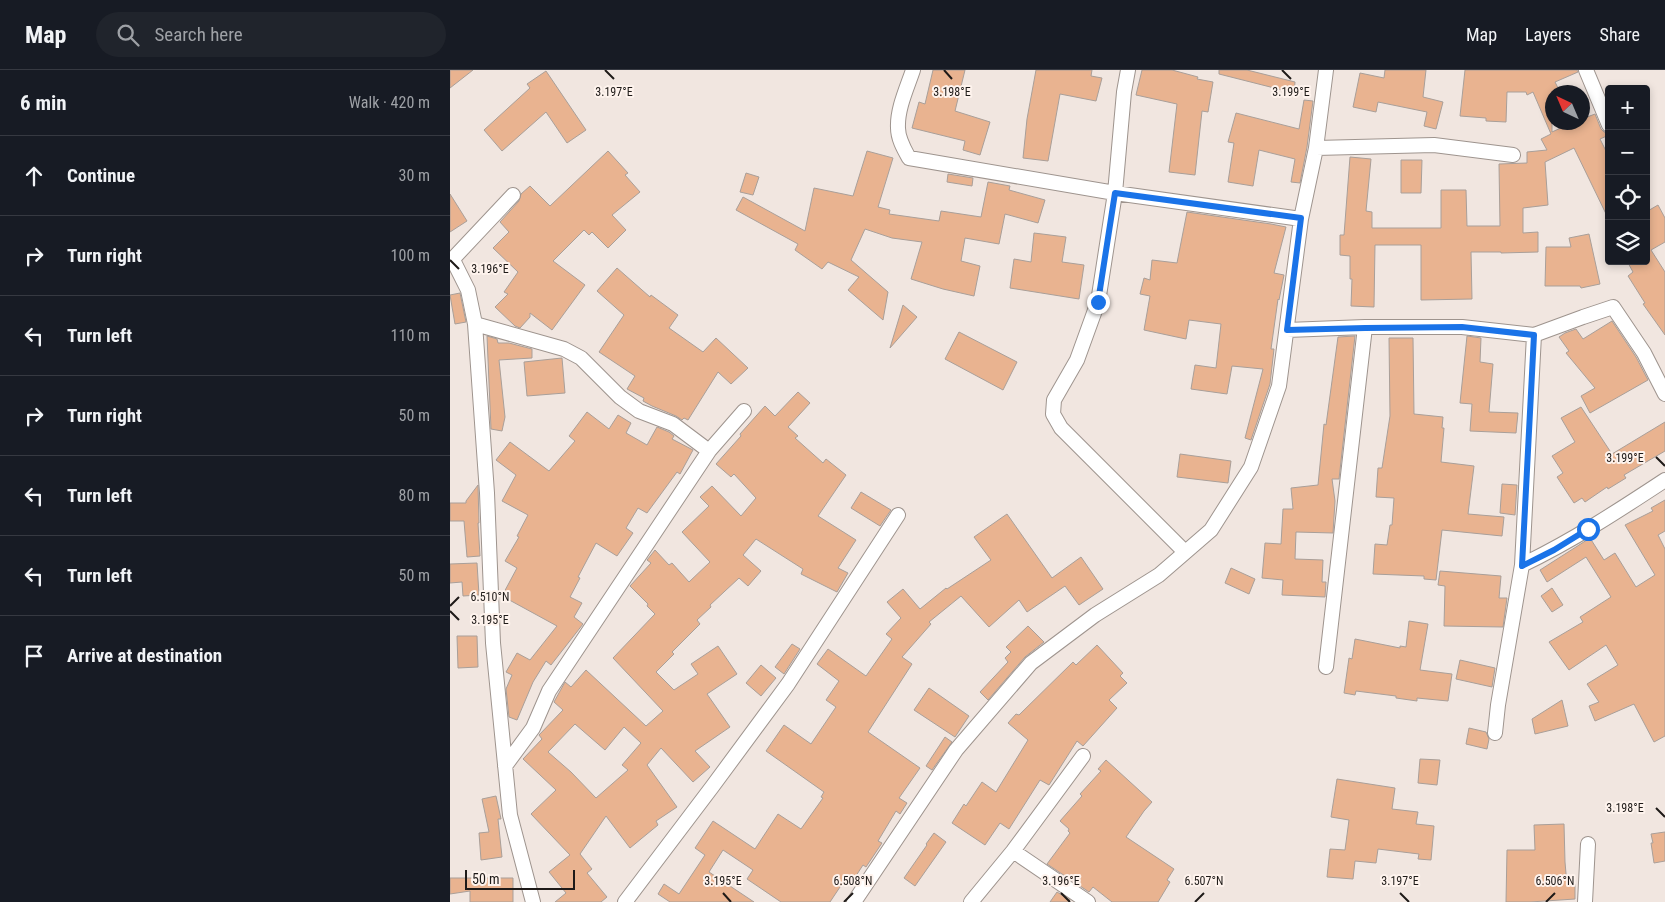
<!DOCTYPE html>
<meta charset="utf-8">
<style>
body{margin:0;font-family:"Roboto Condensed",sans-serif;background:#20242c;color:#f1f3f6}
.controls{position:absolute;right:15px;top:15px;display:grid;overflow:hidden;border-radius:5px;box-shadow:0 2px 8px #0003}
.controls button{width:45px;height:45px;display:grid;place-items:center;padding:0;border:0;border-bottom:1px solid #363941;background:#171b24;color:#f1f3f6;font:25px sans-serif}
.compass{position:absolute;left:1095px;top:15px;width:45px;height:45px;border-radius:50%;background:#171b24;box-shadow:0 2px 8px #0003;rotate:316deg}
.scale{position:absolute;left:15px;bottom:12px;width:110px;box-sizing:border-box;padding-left:5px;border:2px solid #1e1a18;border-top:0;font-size:14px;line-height:18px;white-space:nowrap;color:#1e1a18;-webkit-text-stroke:4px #fef3ed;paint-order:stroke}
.stop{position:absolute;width:15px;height:15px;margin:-11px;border:4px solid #1a73e8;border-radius:50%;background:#fff}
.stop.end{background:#1a73e8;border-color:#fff;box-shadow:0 1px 5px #0008}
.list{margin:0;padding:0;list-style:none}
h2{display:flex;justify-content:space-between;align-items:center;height:65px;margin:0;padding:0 20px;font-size:21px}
h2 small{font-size:16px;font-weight:400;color:#9ea1a6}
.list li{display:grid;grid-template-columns:32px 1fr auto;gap:15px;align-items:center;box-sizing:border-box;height:80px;padding:0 20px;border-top:1px solid #363941}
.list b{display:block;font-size:19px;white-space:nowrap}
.list em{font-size:16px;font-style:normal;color:#9ea1a6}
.icon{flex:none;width:28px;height:28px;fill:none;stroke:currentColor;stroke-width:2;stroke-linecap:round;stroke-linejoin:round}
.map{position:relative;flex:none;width:1215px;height:832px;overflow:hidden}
header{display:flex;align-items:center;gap:30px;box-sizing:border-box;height:70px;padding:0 25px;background:#171b24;border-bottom:1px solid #363941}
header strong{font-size:24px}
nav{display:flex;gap:28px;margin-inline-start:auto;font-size:18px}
.search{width:350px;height:45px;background:#20242c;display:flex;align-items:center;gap:12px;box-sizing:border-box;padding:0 18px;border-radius:28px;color:#9ea1a6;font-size:19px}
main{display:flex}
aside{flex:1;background:#171b24}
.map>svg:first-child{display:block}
</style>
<header>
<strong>Map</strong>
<div class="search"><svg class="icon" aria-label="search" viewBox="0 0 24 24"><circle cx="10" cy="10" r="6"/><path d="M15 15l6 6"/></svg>Search here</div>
<nav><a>Map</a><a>Layers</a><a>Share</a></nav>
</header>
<main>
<aside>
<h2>6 min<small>Walk · 420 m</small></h2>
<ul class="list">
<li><svg class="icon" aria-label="ahead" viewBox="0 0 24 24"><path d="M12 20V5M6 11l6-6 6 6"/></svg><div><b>Continue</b></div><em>30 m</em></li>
<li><svg class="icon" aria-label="right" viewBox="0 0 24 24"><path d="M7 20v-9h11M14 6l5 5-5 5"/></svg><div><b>Turn right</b></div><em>100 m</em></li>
<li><svg class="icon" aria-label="left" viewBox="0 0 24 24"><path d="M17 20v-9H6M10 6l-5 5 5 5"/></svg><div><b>Turn left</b></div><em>110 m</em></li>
<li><svg class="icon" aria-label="right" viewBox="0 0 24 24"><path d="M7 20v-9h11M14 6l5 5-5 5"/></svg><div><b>Turn right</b></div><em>50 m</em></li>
<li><svg class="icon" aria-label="left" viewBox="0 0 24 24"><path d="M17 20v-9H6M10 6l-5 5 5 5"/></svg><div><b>Turn left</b></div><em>80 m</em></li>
<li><svg class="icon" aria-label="left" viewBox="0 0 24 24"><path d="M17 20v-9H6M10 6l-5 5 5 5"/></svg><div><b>Turn left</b></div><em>50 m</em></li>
<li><svg class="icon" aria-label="arrive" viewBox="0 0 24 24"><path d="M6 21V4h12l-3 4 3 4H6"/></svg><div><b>Arrive at destination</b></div></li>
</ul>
</aside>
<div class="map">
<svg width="1215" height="832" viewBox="0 0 1215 832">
<rect width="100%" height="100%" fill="#f1e6e0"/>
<path fill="#e9b390" stroke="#a99f99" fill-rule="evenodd" d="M0,0H23L0,18Z
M483,0H515L505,41L540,52L530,85L513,80L515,71L462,58L469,32L475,34Z
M586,0H642L641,6L652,8L646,31L610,24L598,91L573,88L577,49Z
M692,0H722L748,7L747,9L763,12L758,42L752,41L745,105L719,102L727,34L686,25Z
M769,0H797L845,12L844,23L769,4Z
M935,0H976L973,27L993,32L986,59L974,56L977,42L928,32L926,42L903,37L910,3L934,8Z
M1015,0H1127L1128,2L1105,12L1110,22H1102V62L1124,52H1132V49L1145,44L1151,59L1154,62L1159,64V65L1150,69L1159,87V150L1124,78L1095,92L1098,135L1073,138V163L1088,162V182L1051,183V182H1021L1022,229L971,230V175H925L924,237L901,236L902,209H900V186L890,185V165H894L900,87L921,89L916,141L922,142V158H991V120H1016L1017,156H1050L1049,94L1077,93V82L1097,80L1091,69L1101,64L1083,22L1077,25L1076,22H1057L1056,52L1036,51V48L1010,46Z
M96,1L136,60L117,73L96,42L52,81L34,60L80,18L77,14Z
M854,30L863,31L857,77L850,113L841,112L845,89L809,80L803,116L778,112L784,73L778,72L786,43L849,59Z
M158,81L178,103L175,105L190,122L162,145L176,160L158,178L142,162L139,165L134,160L103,191L135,215L102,260L80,243V247L70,258L65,256L45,237L58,224L54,222L68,202L43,178L59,162L50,152L69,131L71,124L80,116L100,136Z
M417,81L443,88L428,137L440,140L439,144L489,151L491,141L531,147L538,112L560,116L559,120L595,130L588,153L555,144L549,174L515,168L511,191L530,196L524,226L493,219L461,209L472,172L442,168L415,159L401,190L438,222L433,250L398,220L409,207L378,192L372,199L345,180L348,174L286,140L293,127L355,161L364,118L403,126Z
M951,90H972L971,123H951Z
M296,103L309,107L303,125L290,122Z
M498,104L523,108L522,116L497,112Z
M0,124L17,151L0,162Z
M1208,135L1215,148V172L1201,180L1215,202V265L1193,234L1195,233L1178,206L1183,202L1177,191H1196V142Z
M737,142L821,154L836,157L824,203L834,205L829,230L828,229L821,279H824L820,314L801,370L795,368L813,299L782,296L777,324L741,319L745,295L766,298L771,254L739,250L736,269L694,260L700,226L690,224L694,208L700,210L702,190L727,193Z
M584,163L616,167L612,192L634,195L629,229L560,218L564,189L581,192Z
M1139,164L1150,214L1131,218L1130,216H1095L1096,177H1121L1119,168Z
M167,198L200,227L201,225L228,245L219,258L253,282L266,268L298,298L281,314L268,302L238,350L234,348L232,350L226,346L202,336L193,331L194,328L177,319L185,306L149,282L174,245L147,221Z
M10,223L16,252L5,254L0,225Z
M453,235L467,247L440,278Z
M1162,251L1186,287L1198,310L1140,343L1131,326L1145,318L1116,283L1119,281L1109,267L1115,263L1126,259L1133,269Z
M509,262L567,292L553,320L495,289Z
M37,266L47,269L48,273H59L82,279V288L49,290L55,347L52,361L41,359Z
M905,266L889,409H882L885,431L883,463L846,462L845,489L873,490L872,512H876L875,527L832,525L833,510L812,508L815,473L831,474L833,439H843L841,418L868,415L874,354L876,355L888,267Z
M1017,266L1031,268L1030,292L1043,294L1039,342L1068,343L1066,363L1020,361L1022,334L1010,333Z
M939,268H963L964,344L993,347L992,358H994L991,392L1024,396L1018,444L1054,447L1052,466L992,460L986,510L974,509V506L923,504L925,474L937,475L940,455H942L944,428L926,427L928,398H932L940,346Z
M112,288L115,323L77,326L74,292Z
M348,322L360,333L338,357L348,366L345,368L373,393L376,389L396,405L368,446L406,470L388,498L398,503L387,522L351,504L353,499L306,469L293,485L311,501L298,516L289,508L260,535L261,537L247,550L250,554L222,582L224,584L206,602L224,620L248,604L241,594L268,576L287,604L257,624L280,657L245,681L260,697L243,712L211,678L197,695L227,737L206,751L208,755L180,778L156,746L130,784L142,799L137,803L157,827L151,832H105L116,823L99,802L120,785L81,744L106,720L73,689L92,669L89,665L113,640L104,632L115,612L121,617L136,600L196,656L213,641L163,588L205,544L197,536L198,534L180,516L201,493L197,490L205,480L219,495L222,493L239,512L260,492L232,462L259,436L250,427L262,416L291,446L306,428L284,404L281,407L266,394L291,366L290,364L315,336L325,346ZM125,654L155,680L174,657L191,673L172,695L178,700L146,728L121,702L98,682Z
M1131,337L1162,384L1215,352V381L1174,405L1176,408L1158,419L1157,417L1135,432L1132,428L1124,433L1107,407L1113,403L1102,386L1125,372L1111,348Z
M137,342L159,359L168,345L181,353L176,363L197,375L207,357L219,362L224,366L222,369L243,380L230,404L227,402L197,443L188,438L176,458L183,463L167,486L146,473L128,507L130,508L120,527L132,533L124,547L133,554L101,595L96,591L83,612L67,650L59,647L56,619L62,605L56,602L67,583L80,590L107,556L52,526L67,498L55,491L69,467L67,466L78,445L52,431L66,405L46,390L60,372L99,401L125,371L119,366Z
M730,384L781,391L778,413L727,407Z
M1052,414L1067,415L1065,445L1050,443Z
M28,415L29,453H28L30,486L17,487L14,451H0V433H16V431Z
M411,422L441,440L430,456L401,438Z
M1215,430V461L1208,465L1215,479V666L1204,672L1184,634L1145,651L1139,636L1149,632L1137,614L1168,595L1156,575L1119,600L1099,572L1133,552L1130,547L1161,527L1136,487L1097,512L1090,500L1140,468L1154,490L1165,483L1186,517L1205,505L1175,455L1203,441L1201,438Z
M557,444L602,508L631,487L653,519L629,535L615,516L577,542L569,530L539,557L511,526L479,552L481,554L452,587L462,594L418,662L470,698L449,728L457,733L450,744L446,741L428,771L432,773L416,797L413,795L402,812L396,808L380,832H331L297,809L303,800L273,780L259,802L304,832H220L208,824L214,814L229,824L255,785L245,778L263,751L305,779L328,744L351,759L373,728L371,727L374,722L316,681L334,655L361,674L386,637L376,630L389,611L367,594L378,579L416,606L442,569L436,564L451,548L437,532L453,519L470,539L496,518L497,519L541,490L524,467Z
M27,493L29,525L13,526L12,512L0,513V494Z
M781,498L805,509L799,524L775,513Z
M990,501L1051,506L1049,528H1057L1053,557L994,556L995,516L988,515Z
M1102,518L1113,535L1102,542L1091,526Z
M959,551L978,554L970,600L1002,604L998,631L967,628V631L946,628V626L906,621L905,625L894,623L899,588L902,589L905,569L950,578V576L956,577Z
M578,556L594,572L575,587L538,630L530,622L558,592L555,588L561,582L556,577Z
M7,566H27L28,597L8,598Z
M342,574L350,579L334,604L325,597Z
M647,575L673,603L670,606L677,613L659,630L667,638L633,676L627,671L599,715L590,710L559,759L550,753L535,775L502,753L514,734L516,736L532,712L546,722L578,670L558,653L566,644L569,645L623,592L626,595Z
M1010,590L1045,598L1042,617L1006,609Z
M311,595L326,608L311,626L296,613Z
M479,618L519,646L505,667L464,640Z
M1112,630L1118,656L1085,664L1082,649Z
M1019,658L1036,662L1039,669L1037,679L1016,674Z
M495,667L502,672L482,700L476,696Z
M970,689L990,690L987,715L968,713Z
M656,690L702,732L694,741L676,767L724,799L717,810L720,812L708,832H662L643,817L639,822L597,794L620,763L618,761L619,759L610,751L632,726L630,724L651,701L648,699Z
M887,709L945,718L942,739L968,742L966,754L984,756L981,790L968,789L969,784L928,779L926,793L905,791L903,809L877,807L880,779L895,780L899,750L881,747Z
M46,726L51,749H48L52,787L31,790L29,763L39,762L32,729Z
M1114,754L1115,792L1117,815L1125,814V829L1080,832H1056L1057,780H1085L1084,755Z
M1215,762V791L1204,793L1201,773H1203L1201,764Z
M484,763L496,772L465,816L454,808L477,775L476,774Z
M0,808H63V832H20V821L0,824Z
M607,822L620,830L618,832H600Z"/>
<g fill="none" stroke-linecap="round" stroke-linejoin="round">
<g stroke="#9e948e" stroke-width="16">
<path id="minor" d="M463,0C457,18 447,39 448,58C448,69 454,79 459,88L665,123L851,149
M678,0L674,22L665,123L648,232L627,290L604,330L603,344L611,358L735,482
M1136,0L1159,55
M866,78L984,75L1063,85
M3,190L18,220L25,254L37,423L43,573L60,745L83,832
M0,192L63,125
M25,254L114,279L131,288L170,327L189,341L223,354L259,381
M837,260L915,257H1012L1084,265L1133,247L1163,237L1194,283L1215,324
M1072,495C1122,471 1168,441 1215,410
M876,597L915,257
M1045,663L1048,635L1072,495L1084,265
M55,696L83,658L99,621L259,381L294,341
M563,781L638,832
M175,832L262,717L338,614L448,445
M404,832L506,680L581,593L645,545L709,505L761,460L801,397L829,316L851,149L866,78L876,0
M521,832L563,781L633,686
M1135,832L1138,774"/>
</g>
<use href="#minor" stroke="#fff" stroke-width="14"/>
</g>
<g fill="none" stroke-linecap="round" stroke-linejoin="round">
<path stroke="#1a73e8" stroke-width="6" d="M648,232L665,123L851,148L837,260L915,258L1012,257L1084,265L1072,496L1104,480L1138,459"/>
</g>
<path fill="none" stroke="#1e1a18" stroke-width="2" d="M155,0L164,9M494,0L502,9M832,0L841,9M0,190L9,199M1206,387L1215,396M0,536L9,527M0,541L9,550M1206,738L1215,747M273,823L281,832M611,823L620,832M950,823L959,832M394,832L403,823M745,832L754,823M1096,832L1105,823"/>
<g font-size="12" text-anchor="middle" fill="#1e1a18" stroke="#fef3ed" stroke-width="4" stroke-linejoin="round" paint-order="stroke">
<text x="841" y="26">3.199°E</text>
<text x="164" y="26">3.197°E</text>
<text x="502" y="26">3.198°E</text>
<text x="40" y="203">3.196°E</text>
<text x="1175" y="392">3.199°E</text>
<text x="40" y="531">6.510°N</text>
<text x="40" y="554">3.195°E</text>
<text x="1175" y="742">3.198°E</text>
<text x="273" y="815">3.195°E</text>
<text x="611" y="815">3.196°E</text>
<text x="950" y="815">3.197°E</text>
<text x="403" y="815">6.508°N</text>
<text x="754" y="815">6.507°N</text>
<text x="1105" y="815">6.506°N</text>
</g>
</svg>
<div class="controls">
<button>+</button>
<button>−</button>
<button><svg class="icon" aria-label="locate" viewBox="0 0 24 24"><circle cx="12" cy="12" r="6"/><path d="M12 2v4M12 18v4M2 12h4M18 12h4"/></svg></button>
<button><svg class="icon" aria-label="layers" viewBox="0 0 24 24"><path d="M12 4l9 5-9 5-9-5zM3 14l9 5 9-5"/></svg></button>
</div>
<svg class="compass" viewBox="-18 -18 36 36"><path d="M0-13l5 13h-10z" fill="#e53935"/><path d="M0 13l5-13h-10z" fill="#9ea1a6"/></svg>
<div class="scale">50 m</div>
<div class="stop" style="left:1138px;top:459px"></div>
<div class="stop end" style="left:648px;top:232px"></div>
</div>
</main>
